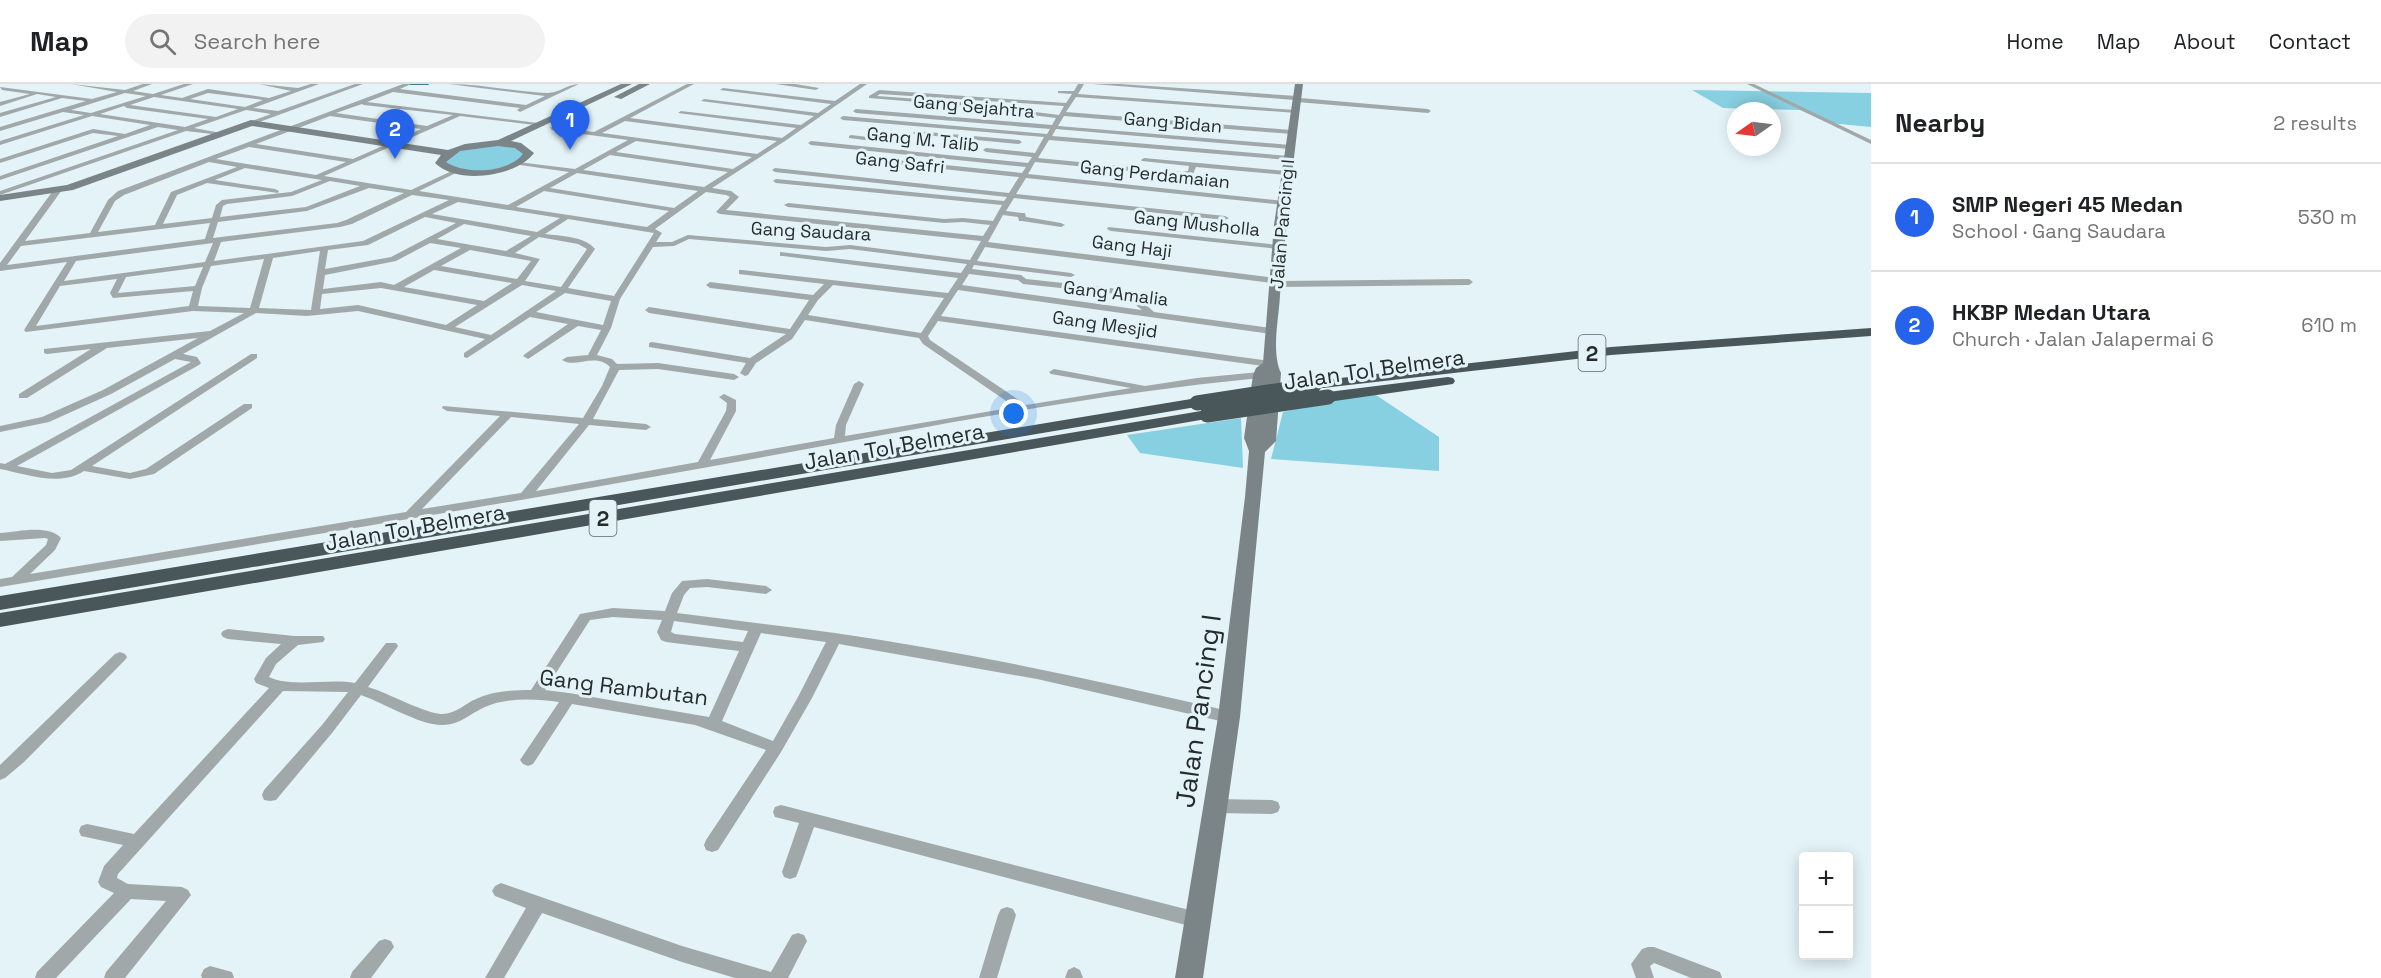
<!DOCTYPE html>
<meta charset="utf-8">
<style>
body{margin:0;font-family:"Space Grotesk",sans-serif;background:#f2f2f2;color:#202124}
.controls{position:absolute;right:18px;bottom:18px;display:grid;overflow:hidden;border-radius:6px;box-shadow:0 3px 15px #0003}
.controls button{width:54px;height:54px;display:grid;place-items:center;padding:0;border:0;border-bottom:2px solid #e0e0e0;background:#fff;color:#202124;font:30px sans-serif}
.compass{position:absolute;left:1727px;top:18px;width:54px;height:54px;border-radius:50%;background:#fff;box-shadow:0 3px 15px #0003;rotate:256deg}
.you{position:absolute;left:1014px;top:330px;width:21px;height:21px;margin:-15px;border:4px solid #fff;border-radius:50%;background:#1a73e8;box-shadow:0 0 0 9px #1a73e833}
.badge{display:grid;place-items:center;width:39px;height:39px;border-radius:50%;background:#2563eb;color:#fff;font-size:20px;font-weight:700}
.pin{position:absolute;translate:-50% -50px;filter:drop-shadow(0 2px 3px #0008)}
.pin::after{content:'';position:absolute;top:32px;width:21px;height:18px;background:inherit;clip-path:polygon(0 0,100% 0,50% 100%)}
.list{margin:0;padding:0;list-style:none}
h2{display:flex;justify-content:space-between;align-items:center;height:78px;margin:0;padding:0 24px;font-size:26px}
h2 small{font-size:20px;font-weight:400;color:#757577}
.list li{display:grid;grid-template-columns:39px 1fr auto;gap:18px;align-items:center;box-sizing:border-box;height:108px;padding:0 24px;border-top:2px solid #e0e0e0}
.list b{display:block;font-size:22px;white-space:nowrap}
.list p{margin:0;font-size:20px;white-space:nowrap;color:#757577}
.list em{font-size:20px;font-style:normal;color:#757577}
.icon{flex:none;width:33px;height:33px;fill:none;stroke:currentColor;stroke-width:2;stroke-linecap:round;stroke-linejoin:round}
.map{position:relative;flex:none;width:1871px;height:894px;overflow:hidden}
header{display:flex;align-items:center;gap:36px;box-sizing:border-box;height:84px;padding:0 30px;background:#fff;border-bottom:2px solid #e0e0e0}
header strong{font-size:28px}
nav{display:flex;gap:33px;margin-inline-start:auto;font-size:21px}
.search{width:420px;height:54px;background:#f2f2f2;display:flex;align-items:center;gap:15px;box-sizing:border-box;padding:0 21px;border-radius:33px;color:#757577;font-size:22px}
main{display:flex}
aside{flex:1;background:#fff}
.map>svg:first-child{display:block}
</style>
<header>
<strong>Map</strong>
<div class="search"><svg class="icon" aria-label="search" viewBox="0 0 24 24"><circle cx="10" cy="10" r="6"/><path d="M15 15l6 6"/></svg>Search here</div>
<nav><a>Home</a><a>Map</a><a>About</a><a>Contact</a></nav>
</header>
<main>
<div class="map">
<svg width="1871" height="894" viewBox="0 0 1871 894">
<rect width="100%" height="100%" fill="#e3f3f7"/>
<path fill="#87d0e1" d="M1692,6L1871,9V43L1829,39L1800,26L1723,24Z
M481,60L518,61L529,69L507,84L469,88L445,84L442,74L450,69Z
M1370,307L1439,353V387L1271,375L1283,328Z
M1241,334L1243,384L1140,369L1127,351Z"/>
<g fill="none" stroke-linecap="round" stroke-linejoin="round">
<path stroke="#3a7f8e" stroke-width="2" d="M410,0H428"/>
<path fill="#a1a8a9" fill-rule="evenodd" d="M71,0L125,6L143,0H152L133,7L153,10L184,0H193L161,11L182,14L208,5L269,14L291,7L259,0L298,4L311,0H319L253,24L278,27L355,0H363L251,41L249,38L271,30L246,26L194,44L221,49V51L186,47L0,111V107L178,46L158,43L0,96V92L118,52L93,49L0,79V75L93,45L125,50L150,41L92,32L0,61V57L84,31L63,28L0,47V43L86,17L62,14L0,33V29L56,13L37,10L0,22V18L30,10L2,6L0,3L92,15L117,8ZM125,9L146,12L91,29L71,26ZM208,9L263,16L245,23L190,15ZM154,13L238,25L216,33L130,21ZM124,22L127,24L208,35L185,43L100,30Z
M403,0H411L400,5L526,21L545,12L449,0C482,0 515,8 548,9C559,9 568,0 579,0L520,28L517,26L520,24L393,8L367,18L546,40L543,42L460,32L324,92L411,106L456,85L458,86V88L419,107L508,121L569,88L520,81L518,80V78L575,85L628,56L552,46L550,43L594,48L687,0H694L630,34L782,54L796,44L678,29L681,27L801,41L814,32L701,17L704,15L818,29L831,20L720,6L723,4L835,17L860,0H867L785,57L712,104L731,107L739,113L726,126L983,152L990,141L963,138L944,139L788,123L784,121L788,119L944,135L963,134L993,137L1002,121L776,99L773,97L776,95L1004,117L1007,113L775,88L772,86L775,84L1009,109L1019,93L858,76L855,74L858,72L1022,89L1026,83L811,61L808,59L811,57L900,66L904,61L849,54V52L851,51L908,58L911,61L907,67L1028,79L1032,73L986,68L983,66L986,64L1035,69L1044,53L843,36L840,34L843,32L1047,50L1050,45L856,29L853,27L856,25L1052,41L1056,34L1031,31L1027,27L869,14V12L879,6L1066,19L1072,10L1058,9V7H1074L1078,0H1084L1078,10L1295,26L1297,29L1076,13L1066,28L1291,46L1294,48L1291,50L1064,32L1058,42L1290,61L1293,63L1290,65L1056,45L1052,52L1289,72L1292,74L1289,76L1049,56L1038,74L1181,88L1188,87L1189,82L1142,77L1141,76L1144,74L1286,87L1289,89L1286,91L1196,83L1193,90L1181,92L1035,78L1028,90L1284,117L1288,119L1284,121L1026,94L1016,110L1225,132L1229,134L1225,136L1014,114L1006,127L1022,129H1025L1026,133L1061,139L1065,141L1061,143L1022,137H1019L1018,133L1003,131L988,158L1277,194L1281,197L1469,195L1473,198L1469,201L1277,203L1274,202L1273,199L985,163L977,177L1071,189L1075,191L1071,193L974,181L972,185L1021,191L1026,195L1119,205L1138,214L1154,228L1271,244L1276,247L1271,250L958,206L941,232L1270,277L1275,280L1270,283L938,237L928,252L930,256L1026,321L1131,304L1051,290L1049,288L1054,285L1145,302L1197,294L1260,288L1265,291L1260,294C1073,312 887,351 703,384C469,426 234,464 0,503V495L12,493L46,461L48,455L45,454L0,457V449C18,448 48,440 61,454L55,466L30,490L406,428L500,332L447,327L442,324L443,322L583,334L602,302L610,283C595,268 575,285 562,276L567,273L588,271L601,246L578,242L528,275L523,272L525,270L568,240L530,233L467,274L464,273V269L485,255L358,227L307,232L256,229L183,270L197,273L201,279L199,281L17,382L52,389L71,386L251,270H257V274L92,382L130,389L146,385L244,320H252V324L154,390L130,395L84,387C60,403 26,390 0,385V379L5,380L191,278L175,275L111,310L49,338L0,348V342L42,333L103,306L198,254L107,264L27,314H19V310L91,265L47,270L44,269V265L210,247L244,229L193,227L26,248L24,246L67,178L0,187V179L55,104L62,106L25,157L90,149L108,116L118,107ZM880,10L1064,22L1059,31L1035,28L1029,23L877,12ZM362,20L364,21L453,31L427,42L336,29ZM330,32L421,45L353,75L256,60ZM625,37L777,57L757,70L602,49ZM636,57L752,73L733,85L616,68ZM249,63L346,78L316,91L216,75ZM610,71L728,88L704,103L583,86ZM209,78L237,83L171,108L155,141L98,148L115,117L124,111ZM245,84L322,96L291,108L222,116L216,121L212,134L163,140L177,111L207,99L278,109L279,107L275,105L215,96ZM577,89L698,107L674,124L550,104ZM330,97L360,102L306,123L220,133L223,122L227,120L292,112ZM369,104L404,109L346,136L337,139L213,154L218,138L307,127ZM544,107L669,127L647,143L516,123ZM706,108L726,111L730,113L716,128L720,130L981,157L970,176L850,161L826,163L688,151L672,158H656L662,149L655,145ZM412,111L449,116L363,157L214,177L221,158L340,143L352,140ZM458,118L560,134L537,148L432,130ZM425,133L456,139L391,173L325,185L328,166L368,161ZM568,135L654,149L614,212L568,204L595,165C585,152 560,152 545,150ZM210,139L205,155L7,181L21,162ZM464,140L531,152L506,167L437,155ZM539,153L578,160L587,165L561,203L525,197L540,175L515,169ZM689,155L826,167L850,165L967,180L961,189L780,168V172H783L958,194L948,209L742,186H739V190L824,200L813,211L710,198L706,201L710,204L809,216L790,245L649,223L645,226L649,229L786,250L750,274L652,258L649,259V263L746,279L740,289L745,292L748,291L756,279L792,255L805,236L919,254L923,260L1015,323L845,352L846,341L864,300L859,297L854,300L836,341L834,354L710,376L736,327V316L724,310L719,313L727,319L726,327L698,378L536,407L589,341L646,346L651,343L646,340L593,335L619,286L658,285L734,296L739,293L734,290L658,279L617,280L612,275L597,271L611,244L620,215L653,163L674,162ZM213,159L205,178L64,197L76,177ZM430,159L461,164L394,201L381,198L323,205L325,191L396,177ZM470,166L531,177L517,195L441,182ZM320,167L311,226L259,224L273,174ZM264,175L250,224L198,222L202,204L211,182ZM203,183L195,202L118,209L126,193ZM434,186L512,199L484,217L404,203ZM969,190L1018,196L1023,200L1117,210L1132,218L1142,226L962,201ZM117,195L110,209L113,214L193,207L189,222L36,242L60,202ZM522,201L556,207L491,251L455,243ZM833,201L944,214L921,249L808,231L818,216ZM381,204L477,221L446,241L358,221L320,225L322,210ZM565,209L611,217L603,241L536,228ZM511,333L579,340L521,409L422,425Z
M776,0H795L819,4L816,6Z
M1093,0H1120L1297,12L1300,14L1428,25L1431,27L1428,29L1297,18L1294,16Z
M1747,0H1754L1871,56V60Z
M916,47L1019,56L1022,58L1019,60L914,50L913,49Z
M1108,143L1278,161L1282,163L1278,165L1111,147L1107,145Z
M707,495L766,502L772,506L766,510L707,503L690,504L684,511L677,529C730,536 783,542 835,549C968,568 1099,597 1229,627L1234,629L1236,633L1234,637L1229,639L1037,595L839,560L812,614L781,668L718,766L712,768L706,766L704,761L706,756L766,666L695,641L572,620L533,680L528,682L523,680L520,676L559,618C537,615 506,613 485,623C471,629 460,641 443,641C421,642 384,619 361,611L332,649L276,716L270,717L264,716L262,711L264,706L322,641L348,608L283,607L118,790L117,794L128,800L182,803L188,806L191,811L125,894H104L106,888L166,817L131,815L56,894H35L37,888L114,809L101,803L98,798L104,782L123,761L81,752L79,747L81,742L87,740L134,750L269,604L256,599L254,595L266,574L281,560L228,555L223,553L221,550L223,547L228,545L294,552H323L325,555L323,558L298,561L276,580L269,593C292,604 328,594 355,599L386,559H396L398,562L396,565L368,603C386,608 426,630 442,630C456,630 464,620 476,615C493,607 512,606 531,606L580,530L613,524L665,527L672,509L682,497ZM613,533L662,536L657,548L661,556L666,558L739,567L709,633L569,609L545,606L590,536ZM674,537L748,547L743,558L675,550L671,548ZM761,549L826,558L798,613L773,657L722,637Z
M120,568L125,570L127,573L125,576L24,678L5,694L0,696V681L115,570Z
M1215,715L1272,716L1278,718L1280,723L1278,728L1272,730L1215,729L1209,727L1207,722L1209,717Z
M781,721L1197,828L1203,830L1206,836L1203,842L1197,844L814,743L798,788L796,793L790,795L784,793L782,788L799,739L775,733L773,728L775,723Z
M501,799L682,862L771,888L792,851L798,849L804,851L807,857L788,894H735L682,878L542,829L504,894H485L526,824L495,812L492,807L495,802Z
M1007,823L1013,825L1016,831L997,894H979L998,831L1001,825Z
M385,855L391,857L394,863L371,894H350L352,888L379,857Z
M1648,863H1654L1720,888L1722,894H1691L1654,879L1650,882L1654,894H1636L1631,880L1642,865Z
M210,882L232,888L234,894H202L201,891L204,885Z
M1074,883L1080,886L1083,894H1065L1068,886Z"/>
<path fill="#7b8587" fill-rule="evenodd" d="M621,0H632L511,57L521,59L534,69C516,93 457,101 435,79L441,71L252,42L73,106L0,117V111L67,101L251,36L448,66L465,60L498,56ZM498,62L515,64L523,70C508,89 465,91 446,78L460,67Z
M639,0H650L621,15L614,13Z
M1295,0H1303C1294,70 1286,141 1280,211C1279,235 1271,267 1281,289L1276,357L1265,368L1240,633L1203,894H1175L1218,633L1245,413L1249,367L1244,354L1253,291L1256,284L1263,279L1274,141Z"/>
<path fill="#4a575a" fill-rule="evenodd" d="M1871,244V252L1611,271L1314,305L1307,301L1314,297L1611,263Z
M1448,293L1453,294L1455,297L1453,300L1328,318L1320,313L1328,308Z
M1197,314L1202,316L1205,319L1202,322L0,526V512Z
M1207,326L1215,331L1212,334L0,543V529Z"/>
<path stroke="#4a575a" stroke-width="15" d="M1197,319L1314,301
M1207,331L1328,313"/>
</g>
<g text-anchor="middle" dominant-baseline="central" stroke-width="6" stroke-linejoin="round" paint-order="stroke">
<g font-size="18" fill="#262c2d" stroke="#e3f3f7">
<text transform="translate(974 22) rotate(5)">Gang Sejahtra</text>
<text transform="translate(1173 38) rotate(5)">Gang Bidan</text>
<text transform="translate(923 55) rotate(6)">Gang M. Talib</text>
<text transform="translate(900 78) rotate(6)">Gang Safri</text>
<text transform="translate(1155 90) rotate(6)">Gang Perdamaian</text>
<text transform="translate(1197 139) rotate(6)">Gang Musholla</text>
<text transform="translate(1282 140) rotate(-85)">Jalan Pancing I</text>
<text transform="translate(811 147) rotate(3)">Gang Saudara</text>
<text transform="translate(1132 162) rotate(7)">Gang Haji</text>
<text transform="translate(1116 209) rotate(7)">Gang Amalia</text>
<text transform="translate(1105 240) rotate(8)">Gang Mesjid</text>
</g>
<g fill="#e3f3f7" stroke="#5f686a" stroke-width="1.5">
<rect x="1578.5" y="251" width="27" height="36" rx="4.5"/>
<rect x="589.5" y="416" width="27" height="36" rx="4.5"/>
</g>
<g font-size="21" font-weight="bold" fill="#262c2d">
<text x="1592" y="269">2</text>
<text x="603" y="434">2</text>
</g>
<g font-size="22" fill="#262c2d" stroke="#e3f3f7">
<text transform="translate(1374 285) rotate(-8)">Jalan Tol Belmera</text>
<text transform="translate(894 362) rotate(-10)">Jalan Tol Belmera</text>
<text transform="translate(415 443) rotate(-10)">Jalan Tol Belmera</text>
<text transform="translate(624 603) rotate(7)">Gang Rambutan</text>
</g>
<g font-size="27" fill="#262c2d" stroke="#e3f3f7">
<text transform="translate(1198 627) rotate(-82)">Jalan Pancing I</text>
</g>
</g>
</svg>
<div class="controls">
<button>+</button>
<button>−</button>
</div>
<svg class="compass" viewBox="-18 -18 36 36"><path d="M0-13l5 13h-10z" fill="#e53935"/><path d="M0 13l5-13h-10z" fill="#757577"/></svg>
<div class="you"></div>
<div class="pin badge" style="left:570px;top:66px">1</div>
<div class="pin badge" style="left:395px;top:75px">2</div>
</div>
<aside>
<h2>Nearby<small>2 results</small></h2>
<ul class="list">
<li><span class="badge">1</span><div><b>SMP Negeri 45 Medan</b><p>School · Gang Saudara</p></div><em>530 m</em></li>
<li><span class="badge">2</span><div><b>HKBP Medan Utara</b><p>Church · Jalan Jalapermai 6</p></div><em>610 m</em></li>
</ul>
</aside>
</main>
